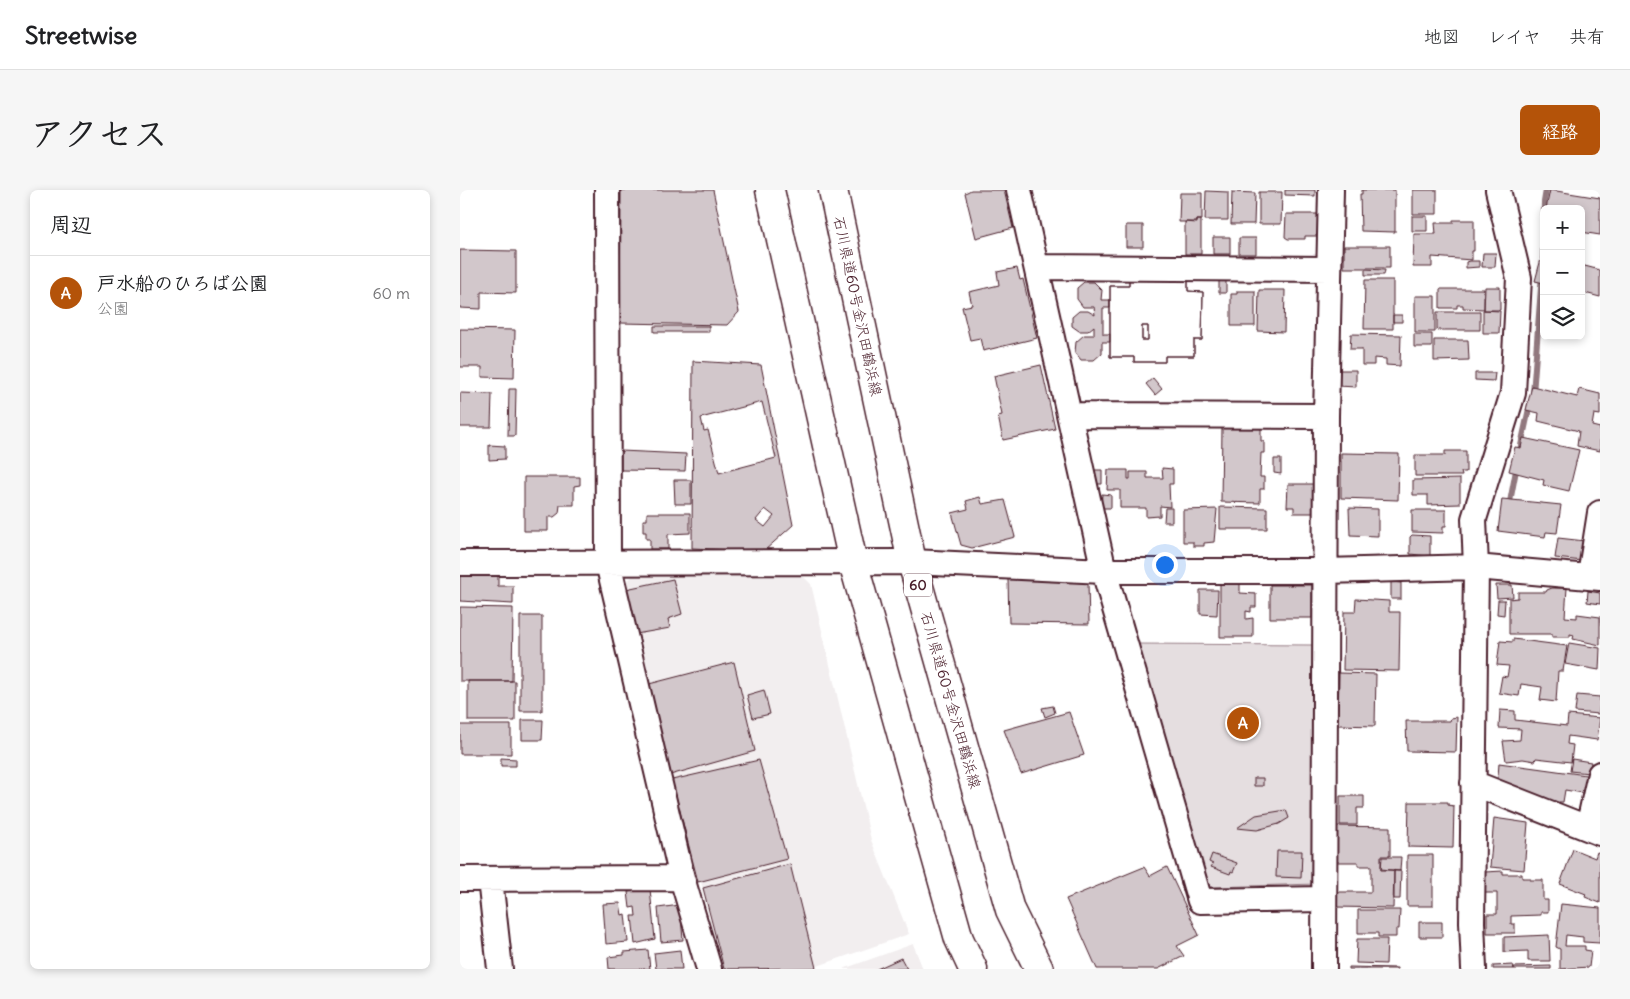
<!DOCTYPE html>
<html lang="ja">
<meta charset="utf-8">
<style>
body{margin:0;font-family:Delius,"Klee One",sans-serif;background:#f6f6f6;color:#202124}
.controls{position:absolute;right:15px;top:15px;display:grid;overflow:hidden;border-radius:8px;box-shadow:0 2px 8px #0003}
.controls button{width:45px;height:45px;display:grid;place-items:center;padding:0;border:0;border-bottom:1px solid #e0e0e0;background:#fff;color:#202124;font:25px sans-serif}
.you{position:absolute;left:704px;top:374px;width:18px;height:18px;margin:-12px;border:4px solid #fff;border-radius:50%;background:#1a73e8;box-shadow:0 0 0 8px #1a73e833}
.badge{display:grid;place-items:center;width:32px;height:32px;border-radius:50%;background:#b45309;color:#fff;font-size:16px;font-weight:700}
.pin{position:absolute;translate:-50% -50%;border:2px solid #fff;box-shadow:0 1px 5px #0006}
.list{margin:0;padding:0;list-style:none}
h2{display:flex;justify-content:space-between;align-items:center;height:65px;margin:0;padding:0 20px;font-size:21px}
h2 small{font-size:16px;font-weight:400;color:#757577}
.list li{display:grid;grid-template-columns:32px 1fr auto;gap:15px;align-items:center;box-sizing:border-box;height:75px;padding:0 20px;border-top:1px solid #e0e0e0}
.list b{display:block;font-size:19px;white-space:nowrap}
.list p{margin:0;font-size:16px;white-space:nowrap;color:#757577}
.list em{font-size:16px;font-style:normal;color:#757577}
.icon{flex:none;width:28px;height:28px;fill:none;stroke:currentColor;stroke-width:2;stroke-linecap:round;stroke-linejoin:round}
.map{position:relative;flex:none;width:1140px;height:779px;overflow:hidden;border-radius:8px}
header{display:flex;align-items:center;gap:30px;box-sizing:border-box;height:70px;padding:0 25px;background:#fff;border-bottom:1px solid #e0e0e0}
header strong{font-size:24px}
nav{display:flex;gap:28px;margin-inline-start:auto;font-size:18px}
.intro{display:flex;align-items:center;justify-content:space-between;box-sizing:border-box;height:120px;padding:0 30px}
h1{margin:0;font-size:35px}
.button{padding:12px 22px;border-radius:8px;background:#b45309;color:#fff;font-size:18px;font-weight:700}
main{display:flex;gap:30px;padding:0 30px}
aside{flex:1;background:#fff;border-radius:8px;box-shadow:0 2px 8px #0003}
.map>svg:first-child{display:block}
</style>
<header>
<strong>Streetwise</strong>
<nav><a>地図</a><a>レイヤ</a><a>共有</a></nav>
</header>
<div class="intro"><h1>アクセス</h1><a class="button">経路</a></div>
<main>
<aside>
<h2>周辺<small></small></h2>
<ul class="list">
<li><span class="badge">A</span><div><b>戸水船のひろば公園</b><p>公園</p></div><em>60 m</em></li>
</ul>
</aside>
<div class="map">
<svg width="1140" height="779" viewBox="0 0 1140 779">
<rect width="100%" height="100%" fill="#fff"/>
<filter id="ink" filterUnits="userSpaceOnUse"><feTurbulence type="fractalNoise" baseFrequency=".02" numOctaves="2"/><feDisplacementMap in="SourceGraphic" scale="10" xChannelSelector="R" yChannelSelector="G"/><feConvolveMatrix kernelMatrix="1 2 1 2 8 2 1 2 1" color-interpolation-filters="sRGB"/></filter>
<g filter="url(#ink)">
<path fill="#f2eeef" d="M175,384H341L351,394L411,650L449,744L349,779H265L160,398Z
M453,754L463,779H383Z"/>
<path fill="#e5dee0" stroke="#987e86" d="M676,454L853,455L856,694L752,697L743,689Z"/>
<g fill="none" stroke-linecap="round" stroke-linejoin="round">
<path stroke="#91787e" stroke-width="6" d="M1083,72L1084,12L1086,0
M1073,204L1082,85
M1059,265L1070,214
M1049,317L1057,275"/>
</g>
<path fill="#d2c7cb" stroke="#4a1f2b" fill-rule="evenodd" d="M161,0H253L279,122L267,135L160,133Z
M511,0H544L553,38L516,48L505,3Z
M825,0H855V6L825,5Z
M902,0H935V42L901,41L900,4H902Z
M953,0H977V24H953Z
M1090,0L1140,8V45L1121,42V19H1086Z
M746,1L768,2V30H745Z
M772,2L795,3L794,34H771Z
M799,2H822L821,34H799Z
M720,3H742V30H737V32H719Z
M826,24H858V46H845V49H828L825,47Z
M952,26H967V41H952Z
M737,30H741V64H725V32L737,33Z
M993,30H1014V61H1012V70L972,67V77H953L954,44H976L975,33H993Z
M666,35H683V57H666Z
M753,47H770V64H753Z
M779,48H796V64H779Z
M884,56H930V78H884Z
M0,60L56,61V103L21,102V119L0,118Z
M1023,63H1036L1035,77H1022Z
M1082,65L1084,66V93L1075,91Z
M1009,71H1019V77L1006,78V72Z
M1121,75L1140,80V107L1121,102Z
M557,78L560,90L563,89L577,148L523,161L520,148L510,150L502,117L512,115L509,102L539,95L537,82Z
M905,79L925,80L924,85H905Z
M759,87H766V103H759Z
M669,88H728V101L743,102L742,150H734V166H705V172H674V167H650V96H669ZM682,136H688V150H682Z
M669,88H728V101L743,102L742,150H734V166H705V172H674V167H650V96H669Z
M905,90H933V139H904Z
M624,92H634L642,100L641,110H650V118H643V144H650V152H642V163L634,170H621L615,162L616,152L624,145H634V136L628,141H619L612,136V127L619,121H628L635,125L634,117H623L617,109V98Z
M1025,97H1040V120H1024Z
M980,99H1024V119L1003,118V115H997V118H980Z
M799,100H825L824,142L798,141Z
M777,101H795V136H771V104H777Z
M955,106H975V142H955Z
M1023,120L1040,121L1039,143H1023Z
M977,122H1020V140H977Z
M933,125H942V132H933Z
M194,136H249V142H194Z
M682,136H688V150H682Z
M0,139L55,140L54,188L22,187V177H0Z
M891,144L941,145L940,176L926,175V169L914,168V175H902V159H890Z
M954,144H972V157H954Z
M974,150H1008L1009,170L974,171Z
M233,171L301,175L333,335L304,361L232,358Z
M581,175L595,239L543,250L538,226L542,225L534,186Z
M878,180H896V197L878,196Z
M1015,183H1035L1034,191L1015,190Z
M693,188L702,199L695,205L686,194Z
M1072,196L1117,207L1119,199L1140,204V225L1134,224L1132,236L1140,238V261L1117,256L1119,241L1078,231L1079,223L1066,220Z
M49,199H56L55,246H48Z
M0,203L32,204L31,237H0Z
M302,212L316,268L259,283L248,240L244,241L241,228Z
M762,237H801V251H804V263H801L800,287H804V299H800V313L761,312Z
M1063,248L1119,260L1109,301L1083,295L1084,290L1049,281L1055,257L1061,258Z
M29,255L45,256V269L29,270Z
M161,261L226,264L225,281L161,280Z
M985,261H1006V282H1001L1002,286H955V265H985Z
M881,263L939,264L938,310L881,308Z
M814,269H821V284L814,283Z
M702,278L713,279V294H709L710,317L700,316V326L686,327V318H660V300H647L648,280H668V289H670V282H687V288H703Z
M634,280H642V294H634Z
M64,287H120V295L114,296V315H100L99,323L94,327H88V341H64Z
M1000,289V314L968,315V305H953V290Z
M214,290H231V314H215Z
M828,294H856V323H834V317H827Z
M642,304L651,305V318H641Z
M520,307L522,314L545,310L555,347L512,358L501,355L492,323L508,319L506,311Z
M1042,309L1101,315L1097,343L1086,342L1085,347L1038,341Z
M760,317L807,318V339H760Z
M705,318H712V332H704Z
M889,318L918,319V346L890,345Z
M305,319L314,326L305,337L296,330Z
M757,319L754,352L744,353V356H733V352H723V320Z
M952,320H986V336H983V343L952,342Z
M187,323H230V343L208,344V359H190V349H186V342H183V330H187Z
M952,345L970,346V366L950,364V347Z
M1098,348L1125,351L1123,371L1095,368Z
M0,385L38,386V396H53V414L0,411Z
M213,389L222,424L208,429L210,438L176,444L166,399Z
M548,389L628,393L629,434L549,433Z
M760,392L780,393V403L796,404V417H791V422L786,421V429L793,428V447H760Z
M931,392L941,393V409H931Z
M810,395H852V428H810Z
M1036,395H1052L1053,407L1037,408Z
M1092,398H1107L1105,427L1117,428V424L1140,427V455L1113,449L1114,445L1110,444V447H1092V444H1049V409L1058,408V402H1086L1087,400Z
M740,400H758L757,425L740,424Z
M1128,401L1140,403V414L1127,412Z
M896,409L929,411V422H940L939,481L883,480L884,422H895Z
M1038,410H1045L1044,425L1037,424Z
M0,417L53,418L52,491H0Z
M60,426H82V521H60Z
M1053,449L1107,456L1103,481H1098L1096,512L1080,510L1082,497L1061,494L1059,506L1039,503L1042,486L1047,487L1049,476L1037,475L1040,451L1053,452Z
M1109,453L1140,458L1139,480L1105,474Z
M274,472L295,561L210,585L189,494Z
M879,483L916,484L915,536L878,535Z
M8,491H55V531H8Z
M304,500L310,524L293,528L287,505Z
M1117,505L1140,507L1139,524L1115,522Z
M593,516L595,523L585,527L582,518Z
M1040,520L1055,521V530L1107,536L1108,525L1140,528L1137,550L1108,546L1107,554L1113,555L1111,572L1076,568L1075,571L1063,569L1046,571L1043,551L1060,550L1061,539L1039,538Z
M609,522L624,565L561,584L544,540Z
M997,527L996,562L947,561L946,531H990L991,528Z
M62,530H83L82,550H62Z
M0,535H51V564H0Z
M41,568L56,569V576H41Z
M1112,569L1131,572L1129,583L1110,581Z
M299,570L327,669L238,692L212,590Z
M1039,573L1126,585L1123,603L1105,600L1103,612H1099V616L1086,615V609L1037,601Z
M794,588H803V596H794Z
M880,606H904V618H897V635H880Z
M949,612H988V615L994,616L993,658L948,657Z
M826,620L829,628L819,634L797,640L777,638L796,625Z
M1034,628L1068,633L1064,680L1030,677Z
M876,636L930,637V666H921V680H934L933,718L875,717V702H911V676H898V672H876Z
M1113,659L1135,668L1137,662L1140,663V713L1125,707L1126,704L1100,694Z
M817,661H842L841,688L816,687Z
M752,664L777,673L773,682L771,681L770,684L751,677L753,674L749,672Z
M947,665H973V716H947Z
M922,667H941L940,681L921,679Z
M330,674L356,778L264,779L243,698Z
M684,677L690,686L707,677L739,745L717,756L724,766L698,779H637L606,709Z
M934,681H941L940,709H934Z
M1043,681V684H1062V688H1070V690H1083V710H1088V722H1081V725L1051,726V734H1055V743H1027V724H1037V703H1025V682Z
M190,699L195,749L175,754L172,726H176L175,717L170,718L168,702Z
M160,713L162,725L165,724L168,752L146,754L143,714Z
M1101,714L1140,718V753L1123,752V747L1106,745L1105,756H1125V760L1131,761L1129,777L1100,779V759L1096,757Z
M220,715L223,750L201,752L198,718Z
M898,720H940L939,739H936V747H918V743H898Z
M959,732H982V747H959Z
M1089,745L1090,771H1068V761L1044,762V747Z
M897,749H927L926,774L896,773Z
M188,760L190,779H149L148,767L164,765V762Z
M220,760L222,779H196L194,763Z
M441,768L447,779H417Z
M1053,775L1054,779H1033V776Z
M1091,776V779H1054V777Z
M889,777L937,778V779H889Z"/>
<g fill="none" stroke-linecap="round" stroke-linejoin="round">
<g stroke="#4a1f2b" stroke-width="28">
<path id="minor" d="M147,0L148,373L222,688L249,779
M559,0L644,381L740,711L864,709
M577,77L869,79
M610,225L866,226
M0,373L452,372L644,381H865L1016,377L1140,388
M1130,386L1140,323
M1013,593L1140,643
M1128,638L1140,584
M0,689L222,688
M30,689L40,779
M864,779L866,226L871,0
M1014,779L1012,732L1016,377L1014,329L1053,203L1059,88L1038,0"/>
</g>
<g stroke="#4a1f2b" stroke-width="31">
<path id="major" d="M310,0L393,372L499,749L513,779
M373,0L452,372L550,720L579,779"/>
</g>
<use href="#minor" stroke="#fff" stroke-width="24"/>
<use href="#major" stroke="#fff" stroke-width="28"/>
</g>
</g>
<g text-anchor="middle" dominant-baseline="central" stroke-width="4.5" stroke-linejoin="round" paint-order="stroke">
<rect fill="#fff" stroke="#80626b" stroke-width="1" x="444" y="383.5" width="28" height="23" rx="4"/>
<g font-size="14" font-weight="bold" fill="#4a1f2b">
<text x="458" y="395">60</text>
</g>
<g font-size="15" fill="#4a1f2b" stroke="#fff">
<text transform="translate(398 116) rotate(78)">石川県道60号金沢田鶴浜線</text>
<text transform="translate(491 510) rotate(74)">石川県道60号金沢田鶴浜線</text>
</g>
</g>
</svg>
<div class="controls">
<button>+</button>
<button>−</button>
<button><svg class="icon" aria-label="layers" viewBox="0 0 24 24"><path d="M12 4l9 5-9 5-9-5zM3 14l9 5 9-5"/></svg></button>
</div>
<div class="you"></div>
<div class="pin badge" style="left:783px;top:533px">A</div>
</div>
</main>
